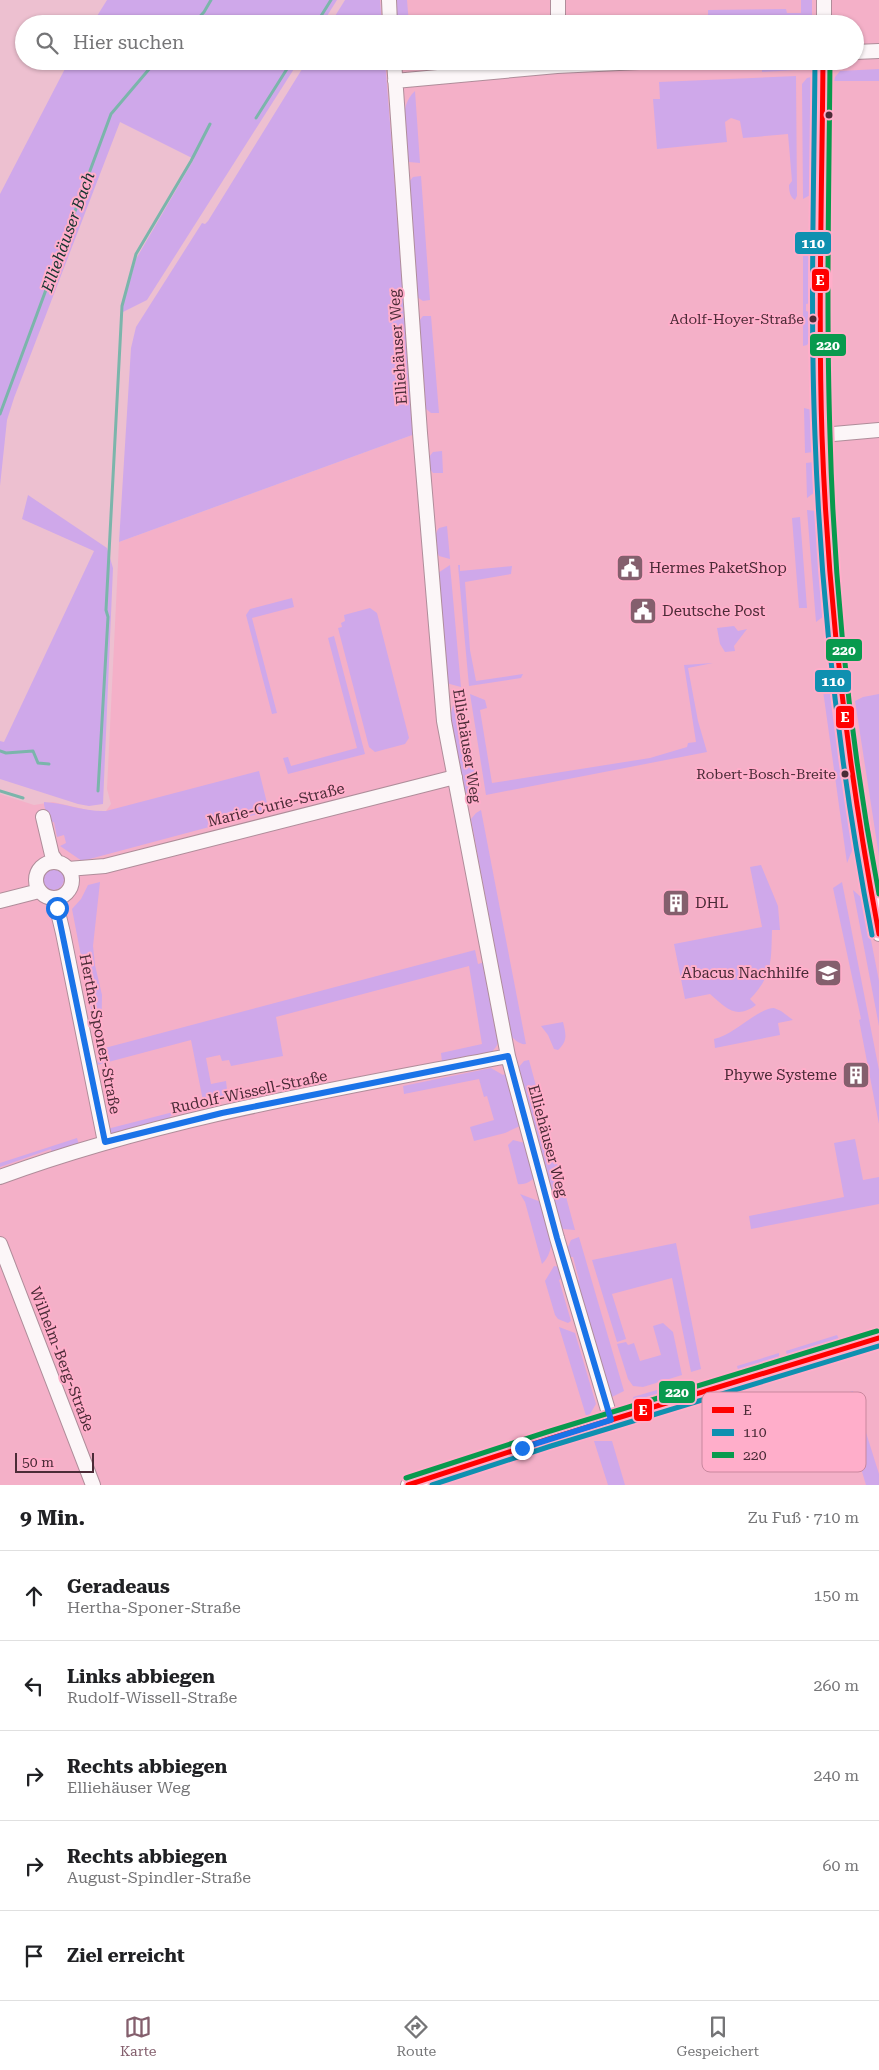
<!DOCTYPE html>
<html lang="de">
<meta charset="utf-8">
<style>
body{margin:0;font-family:"Roboto Serif",serif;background:#f2f2f2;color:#202124}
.scale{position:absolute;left:15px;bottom:12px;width:79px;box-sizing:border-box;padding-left:5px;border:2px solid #4b2b37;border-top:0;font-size:14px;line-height:18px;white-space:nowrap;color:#4b2b37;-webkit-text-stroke:4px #ffaeca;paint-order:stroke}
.stop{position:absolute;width:15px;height:15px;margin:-11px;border:4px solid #1a73e8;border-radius:50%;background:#fff}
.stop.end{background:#1a73e8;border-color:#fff;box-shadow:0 1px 5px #0008}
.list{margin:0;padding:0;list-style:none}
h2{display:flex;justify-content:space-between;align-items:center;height:65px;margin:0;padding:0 20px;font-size:21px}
h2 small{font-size:16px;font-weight:400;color:#757577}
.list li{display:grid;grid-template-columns:32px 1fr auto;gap:15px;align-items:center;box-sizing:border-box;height:90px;padding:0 20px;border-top:1px solid #e0e0e0}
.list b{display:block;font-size:19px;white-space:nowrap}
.list p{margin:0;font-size:16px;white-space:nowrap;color:#757577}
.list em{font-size:16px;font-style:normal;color:#757577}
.icon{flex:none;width:28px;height:28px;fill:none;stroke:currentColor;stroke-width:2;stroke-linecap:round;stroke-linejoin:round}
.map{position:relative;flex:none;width:879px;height:1485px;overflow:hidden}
.search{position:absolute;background:#fff;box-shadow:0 1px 4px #0004;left:15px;right:15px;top:15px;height:55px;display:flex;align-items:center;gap:12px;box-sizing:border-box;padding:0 18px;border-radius:28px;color:#757577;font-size:19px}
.sheet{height:515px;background:#fff}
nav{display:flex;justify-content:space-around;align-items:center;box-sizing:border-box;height:70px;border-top:1px solid #e0e0e0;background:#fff;font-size:14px;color:#757577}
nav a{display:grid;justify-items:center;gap:2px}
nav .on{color:#845f6d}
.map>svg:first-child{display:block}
</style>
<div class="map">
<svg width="879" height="1485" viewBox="0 0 879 1485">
<rect width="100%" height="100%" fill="#edc0d0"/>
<path fill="#f4b0c8" d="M380,0H879V1485H0V794L34,805L53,802L92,811H106L111,804L107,789L119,542L415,434L385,61H855V24H382Z"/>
<path fill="#cfa8ea" d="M107,0H337L322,24H92Z
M345,0H380L382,24H330Z
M395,0H407L409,24H397Z
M801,0H812V24H708V10L786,9L787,13H801Z
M69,61H299L147,300L121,313L136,259L194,159L120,122L14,398L7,420L0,486V194Z
M307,61H385L415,434L119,542L131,348L136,327L202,223L205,224L208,221Z
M797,63V70L762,72V64Z
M879,69V81H834L835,77L840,71Z
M796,76L797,196L795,200C790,197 789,191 789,185L792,181L788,134L743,138L740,121L731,118L725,122L727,142L657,149L653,99H660L659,82Z
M811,77L812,194L803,199L802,84L807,78Z
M415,91L420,163L409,162L407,158C406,137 397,107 415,91Z
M421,176L430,300L423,301L417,297L409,182L413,177Z
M803,230L809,232L812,236L811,303L806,304V311L809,312V330H812V337L807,345L803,346Z
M423,316H431L439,413H431L426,409L419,321Z
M804,408L812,410L814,452L805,453Z
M442,451L443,473H433L430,469L429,457L433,452Z
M814,462L815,492L807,498L806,463Z
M28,495L107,548L113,568L103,804L89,806L78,804L0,779V741L4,742L94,551L22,519Z
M807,510L816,511L824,616L816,622Z
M800,517L807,608H799L792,518Z
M447,526L450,559L439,556C435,548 433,535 439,528Z
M450,565L461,687L446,683L438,573Z
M458,565H460V571L512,566L511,574L465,582L470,650L476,681L523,674L521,678L469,686Z
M292,598L294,607L252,618L277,713L272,714L246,615L250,609Z
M370,608L377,613L409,738L405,744L375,752L369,747L338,628L342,627L341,623L345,621L344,615Z
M734,626L738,631L747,629L734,646L735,651L725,652L720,644L717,628Z
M334,636L365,754L288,774L283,758L288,757L291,766L357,748L328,638Z
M713,663L688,668L698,721L707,752L486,795L470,694L485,700L487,708L480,710L492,783L650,758L687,747L688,743L696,742L684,665Z
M821,676H825L831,681L854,846L847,863Z
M879,694V856L855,701L863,697Z
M462,696L479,796L469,795L464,791L450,716L454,702Z
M259,771L269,811L82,861L60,846L66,843L64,835L57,837L54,822L49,823L44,805V802C65,803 85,812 106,811Z
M481,810L526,1044C520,1045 515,1040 511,1036L471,819L476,813Z
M761,865L778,906L780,930H772C771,961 773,975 750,999L756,1005C736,1020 726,1008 710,994L685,999L674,944L762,927L750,867Z
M42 879a11 11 0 1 1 22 0a11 11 0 1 1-22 0Z
M100,882L93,946L95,965L102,995L101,1049L475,950L478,964L485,962L499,1041L496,1047L489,1055L442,1062L441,1053L482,1044L469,966L276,1017L283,1056L231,1066L229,1060L222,1061L220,1055L206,1058L211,1084L226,1081L228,1097L203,1101L191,1040L97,1065L99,1050L72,909L81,899L88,885Z
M842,882L879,1070V1124L859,1020L861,1019L833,888Z
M853,890L863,899L879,981V1026Z
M774,1008L781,1011L793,1020L778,1023L780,1035L715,1048L714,1039C736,1034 756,1009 774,1008Z
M563,1022C566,1034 568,1041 558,1050L554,1049L548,1035L541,1026Z
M529,1060L575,1230L563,1229L559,1225L518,1068L524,1061Z
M491,1068L503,1075L505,1074L507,1077L520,1126L505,1133L474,1141L470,1127L494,1120L487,1096L484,1097L479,1079L404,1094L403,1086Z
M189,1108L187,1112L170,1116L171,1119L118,1133L112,1134L107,1129Z
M77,1138L79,1145L52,1153L51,1149L0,1167V1163Z
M855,1139L863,1180L879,1177V1204L751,1229L749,1216L844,1197L834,1143Z
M513,1140L525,1143L534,1178C530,1182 524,1185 518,1184L508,1145Z
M520,1194L541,1202C547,1224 560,1245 542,1264L525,1202Z
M579,1237L624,1391L612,1397L576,1281L579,1280L573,1257H569L568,1247L571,1240Z
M676,1243L701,1369L691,1372L672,1278L612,1294L626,1339L617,1342L592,1260Z
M554,1266L560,1267L563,1278L559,1280L571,1321L568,1323L558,1319L555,1315L545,1281Z
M663,1323L673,1332L682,1375L643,1387L633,1386L628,1379L617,1344L626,1342L628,1345L634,1343L640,1361L661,1355L653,1326Z
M559,1327L575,1333L596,1404L587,1419Z
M837,1335L839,1339L837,1344L790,1358L787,1356L786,1351Z
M779,1353V1361L739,1373L737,1366Z
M833,1359L842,1360L640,1422L638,1419Z
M684,1382L679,1392L636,1405L633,1397Z
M853,1391L879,1474V1485H866L839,1395Z
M594,1441H612L625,1485H608Z"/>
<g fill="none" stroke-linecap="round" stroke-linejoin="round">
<path stroke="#7bb5ab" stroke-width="3" d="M193,24L204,12L211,0
M316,24L331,0
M256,118L292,61
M0,414L111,114L156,61
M0,751L6,753L33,751L38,763L49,764
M0,791L23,798
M98,791L108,617L106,610L122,306L136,254L191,161L210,124"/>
<g stroke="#af8d9a" stroke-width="16">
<path id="minor" d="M389,0L390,24
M558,24V0
M824,24V0
M855,52L879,51
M394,61L420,433L444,721L508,1056L557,1238L611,1420
M823,61L821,270L822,435L829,561L841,693L848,747L867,871L879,934
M395,81L557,66L660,61
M822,435L879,430
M43,817L52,855L57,862
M36 880a18 18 0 1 1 36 0a18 18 0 1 1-36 0Z
M68,869L105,866L455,777
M52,898L57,908L63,933L105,1142
M0,901L39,891
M0,1177C164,1117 337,1089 508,1056
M0,1244L93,1485
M408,1485L549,1439L879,1338"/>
</g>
<use href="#minor" stroke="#fcf6f8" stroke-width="14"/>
<g stroke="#ffaeca" stroke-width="9">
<path id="bus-1" d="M823,61C822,186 818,311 822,436C828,603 848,770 879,934
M408,1485L549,1439L879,1338"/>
</g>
<g stroke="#ffaeca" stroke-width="9">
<path id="bus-2" d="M815,61C814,186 810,311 815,436C821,604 840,771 872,935
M432,1485L551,1446L879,1346"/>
</g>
<g stroke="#ffaeca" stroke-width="9">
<path id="bus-3" d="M830,61C829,186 826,311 830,435C834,588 850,743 879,894
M406,1478L547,1432L877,1331"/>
</g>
<use href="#bus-1" stroke="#f00" stroke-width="5"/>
<use href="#bus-2" stroke="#0f90b0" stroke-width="5"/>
<use href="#bus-3" stroke="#089a4e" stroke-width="5"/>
</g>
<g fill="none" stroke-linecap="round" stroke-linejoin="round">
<path stroke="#1a73e8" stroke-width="6" d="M57,908L105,1142L222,1113L508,1056L557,1238L611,1420L522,1448"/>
</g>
<defs>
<g id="civic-square" transform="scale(1.4375)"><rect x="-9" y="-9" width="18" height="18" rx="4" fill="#845f6d" stroke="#ffaeca"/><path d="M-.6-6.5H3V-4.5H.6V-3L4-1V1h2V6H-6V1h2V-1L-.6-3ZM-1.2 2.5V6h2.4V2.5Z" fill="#fff"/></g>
<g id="building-square" transform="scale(1.4375)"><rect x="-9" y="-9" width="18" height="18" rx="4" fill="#845f6d" stroke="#ffaeca"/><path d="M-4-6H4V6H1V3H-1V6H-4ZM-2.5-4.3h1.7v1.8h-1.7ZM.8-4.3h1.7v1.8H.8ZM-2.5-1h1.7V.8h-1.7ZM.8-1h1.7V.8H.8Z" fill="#fff"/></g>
<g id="university-square" transform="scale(1.4375)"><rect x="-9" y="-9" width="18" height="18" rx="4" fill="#845f6d" stroke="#ffaeca"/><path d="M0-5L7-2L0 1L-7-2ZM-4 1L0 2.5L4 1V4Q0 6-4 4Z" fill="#fff"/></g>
</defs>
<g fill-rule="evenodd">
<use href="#civic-square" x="630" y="568"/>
<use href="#civic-square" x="643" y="611"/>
<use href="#building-square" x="676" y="903"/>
<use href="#university-square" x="828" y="973"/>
<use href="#building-square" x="856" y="1075"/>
</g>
<g fill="#4b2b37" stroke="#ffaeca" stroke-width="2">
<circle cx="829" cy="115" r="4.5"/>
<circle cx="813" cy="319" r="4.5"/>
<circle cx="845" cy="774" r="4.5"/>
</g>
<g text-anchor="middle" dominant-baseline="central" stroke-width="4" stroke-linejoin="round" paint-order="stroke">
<g font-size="14" fill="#4b2b37" stroke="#ffaeca" text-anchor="end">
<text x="804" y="319">Adolf-Hoyer-Straße</text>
<text x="836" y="774">Robert-Bosch-Breite</text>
</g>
<g font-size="15" fill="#4b2b37" stroke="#ffaeca">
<text transform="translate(398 347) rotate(-94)">Elliehäuser Weg</text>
<text transform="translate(467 746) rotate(81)">Elliehäuser Weg</text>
<text transform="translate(276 805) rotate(-14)">Marie-Curie-Straße</text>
<text transform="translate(100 1034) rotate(79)">Hertha-Sponer-Straße</text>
<text transform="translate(249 1092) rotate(-12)">Rudolf-Wissell-Straße</text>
<text transform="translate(548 1141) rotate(75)">Elliehäuser Weg</text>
<text transform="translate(62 1359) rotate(69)">Wilhelm-Berg-Straße</text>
</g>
<g font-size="15" fill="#4b2b37" stroke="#ffaeca" text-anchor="start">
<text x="649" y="568">Hermes PaketShop</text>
<text x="662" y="611">Deutsche Post</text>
<text x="695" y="903">DHL</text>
<text x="809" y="973" text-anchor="end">Abacus Nachhilfe</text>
<text x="837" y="1075" text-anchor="end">Phywe Systeme</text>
</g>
<g font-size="16" font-style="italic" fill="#15342e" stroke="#ffaeca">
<text transform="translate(68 232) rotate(-70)">Elliehäuser Bach</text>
</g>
</g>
<rect x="702" y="1392" width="164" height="80" rx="8" fill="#ffaeca" stroke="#c9879e" stroke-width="1"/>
<rect x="712" y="1407" width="22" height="6" fill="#f00"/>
<rect x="712" y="1429" width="22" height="7" fill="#0f90b0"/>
<rect x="712" y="1452" width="22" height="6" fill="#089a4e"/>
<g font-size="14" fill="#4b2b37">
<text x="743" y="1415">E</text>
<text x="743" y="1437">110</text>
<text x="743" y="1460">220</text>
</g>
<g stroke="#ffaeca" stroke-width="2">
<rect x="794" y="231" width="38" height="24" rx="5" fill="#0f90b0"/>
<rect x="811" y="268" width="19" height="24" rx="5" fill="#f00"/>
<rect x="809" y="333" width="38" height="24" rx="5" fill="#089a4e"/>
<rect x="825" y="638" width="38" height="24" rx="5" fill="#089a4e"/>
<rect x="814" y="669" width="38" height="24" rx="5" fill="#0f90b0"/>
<rect x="835" y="705" width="20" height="24" rx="5" fill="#f00"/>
<rect x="658" y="1380" width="38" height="24" rx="5" fill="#089a4e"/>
<rect x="633" y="1398" width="20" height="24" rx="5" fill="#f00"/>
</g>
<g font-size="14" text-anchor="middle" font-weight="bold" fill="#fff">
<text x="813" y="248">110</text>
<text x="820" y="285">E</text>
<text x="828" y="350">220</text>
<text x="844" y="655">220</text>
<text x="833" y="686">110</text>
<text x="845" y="722">E</text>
<text x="677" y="1397">220</text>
<text x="643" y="1415">E</text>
</g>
</svg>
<div class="scale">50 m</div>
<div class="stop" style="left:57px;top:908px"></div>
<div class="stop end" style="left:522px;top:1448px"></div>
<div class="search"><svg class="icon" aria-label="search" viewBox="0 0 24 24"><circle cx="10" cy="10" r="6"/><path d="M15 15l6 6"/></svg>Hier suchen</div>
</div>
<section class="sheet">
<h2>9 Min.<small>Zu Fuß · 710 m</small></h2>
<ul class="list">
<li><svg class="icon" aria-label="ahead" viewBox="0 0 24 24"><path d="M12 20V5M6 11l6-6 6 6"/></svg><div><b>Geradeaus</b><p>Hertha-Sponer-Straße</p></div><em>150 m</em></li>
<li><svg class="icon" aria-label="left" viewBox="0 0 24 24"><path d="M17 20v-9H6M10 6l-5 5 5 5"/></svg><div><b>Links abbiegen</b><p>Rudolf-Wissell-Straße</p></div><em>260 m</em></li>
<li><svg class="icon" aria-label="right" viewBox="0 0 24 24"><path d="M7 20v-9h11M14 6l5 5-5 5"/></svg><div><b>Rechts abbiegen</b><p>Elliehäuser Weg</p></div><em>240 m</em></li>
<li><svg class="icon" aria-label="right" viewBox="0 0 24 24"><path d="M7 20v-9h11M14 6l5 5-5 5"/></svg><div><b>Rechts abbiegen</b><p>August-Spindler-Straße</p></div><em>60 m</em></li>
<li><svg class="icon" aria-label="arrive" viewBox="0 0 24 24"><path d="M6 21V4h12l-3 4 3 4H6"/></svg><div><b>Ziel erreicht</b></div></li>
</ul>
</section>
<nav>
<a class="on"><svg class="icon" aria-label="map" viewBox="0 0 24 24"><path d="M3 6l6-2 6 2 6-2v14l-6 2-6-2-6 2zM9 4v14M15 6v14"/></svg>Karte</a>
<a><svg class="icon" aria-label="directions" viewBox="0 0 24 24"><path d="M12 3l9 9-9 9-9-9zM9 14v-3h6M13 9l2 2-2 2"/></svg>Route</a>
<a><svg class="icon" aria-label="saved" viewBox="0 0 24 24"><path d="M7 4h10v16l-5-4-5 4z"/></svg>Gespeichert</a>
</nav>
